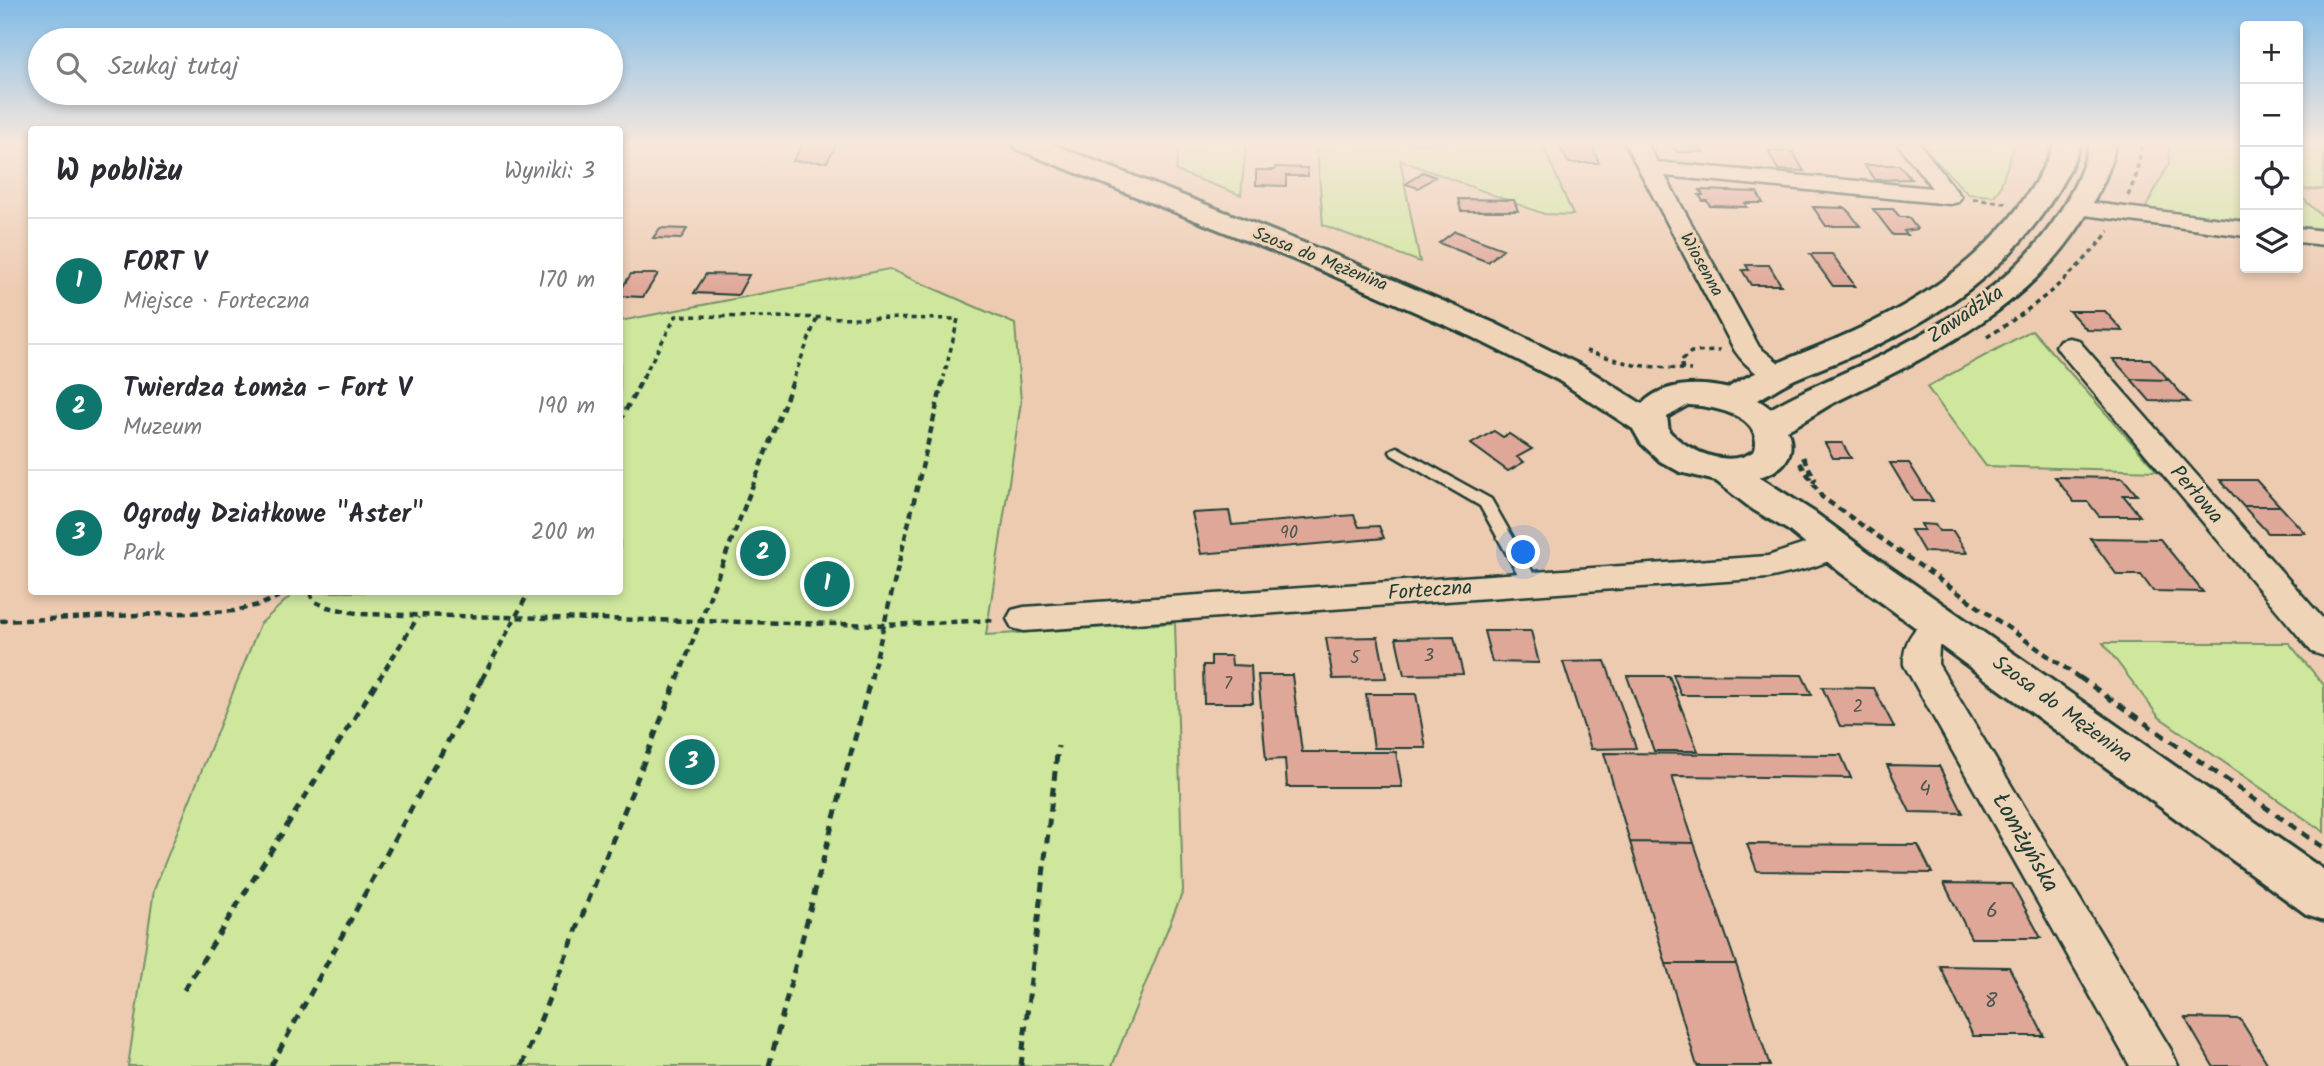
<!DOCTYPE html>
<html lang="pl">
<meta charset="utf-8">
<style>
body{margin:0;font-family:Kalam,sans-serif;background:#f7f7f7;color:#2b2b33}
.controls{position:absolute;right:21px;top:21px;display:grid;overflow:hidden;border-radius:7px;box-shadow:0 4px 10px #0003}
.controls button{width:63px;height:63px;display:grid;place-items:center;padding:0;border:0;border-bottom:2px solid #e1e1e2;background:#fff;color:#2b2b33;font:35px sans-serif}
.you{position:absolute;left:1524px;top:553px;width:24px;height:24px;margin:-18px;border:5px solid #fff;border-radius:50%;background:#1a73e8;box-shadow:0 0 0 10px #1a73e833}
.badge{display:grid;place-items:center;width:46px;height:46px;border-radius:50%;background:#0f766e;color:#fff;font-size:23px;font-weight:700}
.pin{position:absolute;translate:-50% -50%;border:4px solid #fff;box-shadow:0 2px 7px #0006}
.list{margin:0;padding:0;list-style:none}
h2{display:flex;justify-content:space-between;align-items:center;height:91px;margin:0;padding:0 28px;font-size:30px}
h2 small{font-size:23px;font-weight:400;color:#7c7c81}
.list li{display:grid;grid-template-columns:46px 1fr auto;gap:21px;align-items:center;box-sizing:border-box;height:126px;padding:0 28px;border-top:2px solid #e1e1e2}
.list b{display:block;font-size:26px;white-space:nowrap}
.list p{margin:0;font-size:23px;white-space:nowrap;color:#7c7c81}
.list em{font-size:23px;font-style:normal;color:#7c7c81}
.icon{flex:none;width:38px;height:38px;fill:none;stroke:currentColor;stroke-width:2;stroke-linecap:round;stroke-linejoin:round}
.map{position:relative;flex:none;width:2324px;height:1066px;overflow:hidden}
.search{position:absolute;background:#fff;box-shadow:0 4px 10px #0003;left:28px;top:28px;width:595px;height:77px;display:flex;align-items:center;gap:18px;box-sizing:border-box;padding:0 24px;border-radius:38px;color:#7c7c81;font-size:26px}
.panel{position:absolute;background:#fff;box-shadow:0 4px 10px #0003;left:28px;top:126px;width:595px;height:469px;border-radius:7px}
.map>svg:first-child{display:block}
</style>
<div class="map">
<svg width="2324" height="1066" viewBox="0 0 2324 1066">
<rect width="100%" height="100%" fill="#edcbb1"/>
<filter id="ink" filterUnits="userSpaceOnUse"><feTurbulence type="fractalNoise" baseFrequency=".0143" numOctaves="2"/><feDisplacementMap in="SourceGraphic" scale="14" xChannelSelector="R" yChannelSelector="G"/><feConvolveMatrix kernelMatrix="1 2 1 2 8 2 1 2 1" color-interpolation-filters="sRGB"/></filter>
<g filter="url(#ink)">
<path fill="#cee79d" stroke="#769268" stroke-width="2" d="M1179,143H1542L1573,215L1544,214L1400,160L1420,262L1323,225L1317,147L1246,144L1241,195L1176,171Z
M1919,143H2015L2000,188L1994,196L1968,194Z
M2168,143H2245V220L2145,209L2169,163Z
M2298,143H2315L2324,150V189L2298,190Z
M2298,194L2324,218V229L2298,226Z
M889,269L1015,324L1021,402L986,635L1175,623L1183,891L1112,1066H128L154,890L260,624L295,592H620V321Z
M2032,330L2157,471L1986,466L1927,387Z
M2103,643H2289L2324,685V832L2159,717Z"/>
<path fill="#dfa798" stroke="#1f3d34" stroke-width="2" d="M803,143H837L827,162L793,161Z
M1557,143L1592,144L1599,163H1569Z
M1671,143H1697L1703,152H1677Z
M1768,151L1793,152L1804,171L1778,170Z
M1864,165H1899L1911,179L1876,180Z
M1275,167L1307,168L1308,176H1286V186L1256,185V170H1275Z
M1423,172L1435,177L1418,188L1406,184Z
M1700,190L1757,192L1763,203H1745L1747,207L1710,206L1707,201H1703L1699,195H1703Z
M1458,199L1514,200L1518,211H1461Z
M1813,207L1846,208L1860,226H1826Z
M1873,209H1893L1900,217H1908L1917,229L1904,231L1907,235H1893Z
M660,228L687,229L681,239L653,238Z
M1455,231L1503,249L1488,262L1439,243Z
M1810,254H1832L1855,286H1833Z
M1746,265H1769L1781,285H1751L1742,270H1749Z
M631,274H658L643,297L620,296V291Z
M706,274L749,275L738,295L694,293Z
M2069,311H2105L2123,331L2087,330Z
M2113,359H2150L2169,380L2131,379Z
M2131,379L2169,380L2189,402L2150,401Z
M1494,431L1503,437L1509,434L1532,449L1517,457L1524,462L1508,471L1471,444Z
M1825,443H1842L1851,458H1833Z
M1890,463H1909L1933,501H1913Z
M2055,477L2123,478L2137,495H2123L2140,516H2099L2088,502H2074Z
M2220,480H2256L2280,506H2243Z
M2243,506H2280L2305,533H2268Z
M1229,511L1232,525L1354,515L1359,527L1379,526L1384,538L1201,554L1192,513Z
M1921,524L1935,525L1939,531H1953L1967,553L1924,552L1911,530H1924Z
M2090,538L2160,539L2203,592L2153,591L2141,575H2117Z
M1484,631H1531L1539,663L1492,662Z
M1378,637L1386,678L1333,679L1326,638Z
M1454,637L1463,674L1404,675L1396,638Z
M1211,656H1231L1232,665L1251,666L1253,703H1204L1203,665H1211Z
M1605,661L1636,748L1591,749L1563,662Z
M1673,674L1802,675L1812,695H1681Z
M1258,675H1292L1302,752H1396L1402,787H1287L1285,759L1266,760Z
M1627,676H1669L1698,751H1654Z
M1822,687L1874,688L1894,727L1840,726Z
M1366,694H1416L1426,748H1374Z
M1604,753L1841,755L1851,778L1672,776L1694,843L1630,842Z
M1887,765L1939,766L1963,813L1910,812Z
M1630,842L1694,843L1736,964H1666Z
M1747,844L1918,845L1932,873L1757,871Z
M1944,883L2012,884L2041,938H1971Z
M1666,964H1736L1770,1066H1697Z
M1940,966L2009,967L2044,1036H1973Z
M2185,1018L2240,1019L2269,1066H2213Z"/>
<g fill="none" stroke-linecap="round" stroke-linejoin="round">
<g stroke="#1f3d34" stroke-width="5">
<path id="service" d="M1397,447L1491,499L1539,583L1537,587H1525L1480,506L1392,455L1390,452L1392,449Z"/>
</g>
<g stroke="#1f3d34" stroke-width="5">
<path id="minor" d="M1625,143H1647L1657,162L1932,188L1897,143H1919L1961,197L1958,202L1950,204L1665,176L1759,347L1794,375L1790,381C1768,386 1747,368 1735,351Z
M2077,201L2245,222V236L2069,213L2066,208L2069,203Z
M2298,228L2324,231V245L2298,242Z
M2069,338L2078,340L2324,620V656L2312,652L2060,352L2056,346L2060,340Z
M1832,535L1843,538L1848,546C1837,565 1789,573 1768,578L1024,631L1012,628L1007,619L1012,610L1024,607L1768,556Z
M1943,612L1955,615L1960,624L1955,633L1939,647L1938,664L2171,1050L2178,1066H2130L1904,665C1902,639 1919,619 1943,612Z"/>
</g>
<g stroke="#1f3d34" stroke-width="6">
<path id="tertiary" d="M2055,143H2081C2045,236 1968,302 1879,344C1852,357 1823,367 1795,379C1771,389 1746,415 1719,408L1714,401L1719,394L1734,384C1772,363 1813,350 1852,332C1940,293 2018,233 2055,143Z
M2089,143H2115C2112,168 2100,190 2088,212C2032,308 1933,354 1837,401C1812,413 1784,441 1757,434L1751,426L1757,418L1770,409C1803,390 1838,376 1872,360C1943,326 2018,280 2060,212C2073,190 2085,168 2089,143Z"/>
</g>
<g stroke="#1f3d34" stroke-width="6">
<path id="secondary" d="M1013,143H1049L1347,260L1494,323L1582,366L1642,404C1669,375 1727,383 1758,400C1794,420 1808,464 1759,477L1814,512L1868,552L2324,870V920L2306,914L1840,572L1788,530L1752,509L1716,481L1680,472L1660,461L1641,443L1633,429L1558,380L1472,337L1325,272L1017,149ZM1688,405C1712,406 1764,415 1755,450C1731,470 1688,452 1669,431L1667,417Z"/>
</g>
<path stroke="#1f3d34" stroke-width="3.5" stroke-dasharray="5 4.5" stroke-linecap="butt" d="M2128,196L2136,176L2142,143
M1973,199L2006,203
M1987,337C2034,308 2075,275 2109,231
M1586,351L1634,365L1691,370
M1683,369L1681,361L1691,352L1720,351
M643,377L676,316L958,319L944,377
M794,377L817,318"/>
<path stroke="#1f3d34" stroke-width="4.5" stroke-dasharray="7 5" stroke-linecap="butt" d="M620,421L644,376
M1803,457L1815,479L1813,483
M1800,463L1822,497L2081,679
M310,592L313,601L327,607L361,614L885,625L997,620
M0,621L234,611L262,604L288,592
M379,679L418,617
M482,679L529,592
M678,679L795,376
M871,679L944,376"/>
<path stroke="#1f3d34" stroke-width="5" stroke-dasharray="9 7" stroke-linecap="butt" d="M2079,677L2324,848
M184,990L380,677
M271,1066L483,677
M522,1066L678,677
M769,1066L871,677
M1021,1066L1058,746"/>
<use href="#service" fill="#f0d4b7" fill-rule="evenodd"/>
<use href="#minor" fill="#f0d4b7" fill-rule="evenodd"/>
<use href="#tertiary" fill="#f0d4b7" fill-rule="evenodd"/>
<use href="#secondary" fill="#f0d4b7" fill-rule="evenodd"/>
</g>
</g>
<linearGradient id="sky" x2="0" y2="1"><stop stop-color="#81bbe8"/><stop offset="0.49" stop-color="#f7e8dc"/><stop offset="1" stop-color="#f7e8dc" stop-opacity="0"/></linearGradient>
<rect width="2324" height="292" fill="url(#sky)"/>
<g text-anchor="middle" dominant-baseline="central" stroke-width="6" stroke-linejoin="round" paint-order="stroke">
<g font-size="18" fill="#1f3d34" stroke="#f0d4b7">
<text transform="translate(1320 260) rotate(22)">Szosa do Mężenina</text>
<text transform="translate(1701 265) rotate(61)">Wiosenna</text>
</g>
<g font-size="18" fill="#4f584d">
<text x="1289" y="533">90</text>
<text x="1429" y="656">3</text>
<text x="1355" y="658">5</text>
<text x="1228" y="684">7</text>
<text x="1858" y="707">2</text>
</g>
<g font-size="21" fill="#1f3d34" stroke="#f0d4b7">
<text transform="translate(1966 315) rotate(-34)">Zawadzka</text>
<text transform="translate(2196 495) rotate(49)">Perłowa</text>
<text transform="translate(1430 591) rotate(-4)">Forteczna</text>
<text transform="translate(2062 710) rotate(36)">Szosa do Mężenina</text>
</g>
<g font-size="21" fill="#4f584d">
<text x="1925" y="789">4</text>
<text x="1992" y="911">6</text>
<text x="1991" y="1001">8</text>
</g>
<g font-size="24" fill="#1f3d34" stroke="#f0d4b7">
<text transform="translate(2025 843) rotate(60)">Łomżyńska</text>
</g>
</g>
</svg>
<div class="controls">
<button>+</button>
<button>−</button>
<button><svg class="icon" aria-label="locate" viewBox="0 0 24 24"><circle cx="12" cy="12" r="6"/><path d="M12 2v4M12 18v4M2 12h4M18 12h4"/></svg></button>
<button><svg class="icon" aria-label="layers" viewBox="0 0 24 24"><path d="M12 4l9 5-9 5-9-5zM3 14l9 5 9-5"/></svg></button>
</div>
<div class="you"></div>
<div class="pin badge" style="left:827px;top:584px">1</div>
<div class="pin badge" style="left:763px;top:553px">2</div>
<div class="pin badge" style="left:692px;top:762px">3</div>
<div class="search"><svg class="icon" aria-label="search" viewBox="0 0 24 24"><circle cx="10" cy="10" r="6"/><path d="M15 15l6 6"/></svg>Szukaj tutaj</div>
<section class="panel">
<h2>W pobliżu<small>Wyniki: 3</small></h2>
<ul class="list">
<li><span class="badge">1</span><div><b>FORT V</b><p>Miejsce · Forteczna</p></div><em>170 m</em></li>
<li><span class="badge">2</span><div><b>Twierdza Łomża - Fort V</b><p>Muzeum</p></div><em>190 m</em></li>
<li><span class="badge">3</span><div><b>Ogrody Działkowe &quot;Aster&quot;</b><p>Park</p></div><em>200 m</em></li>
</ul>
</section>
</div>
